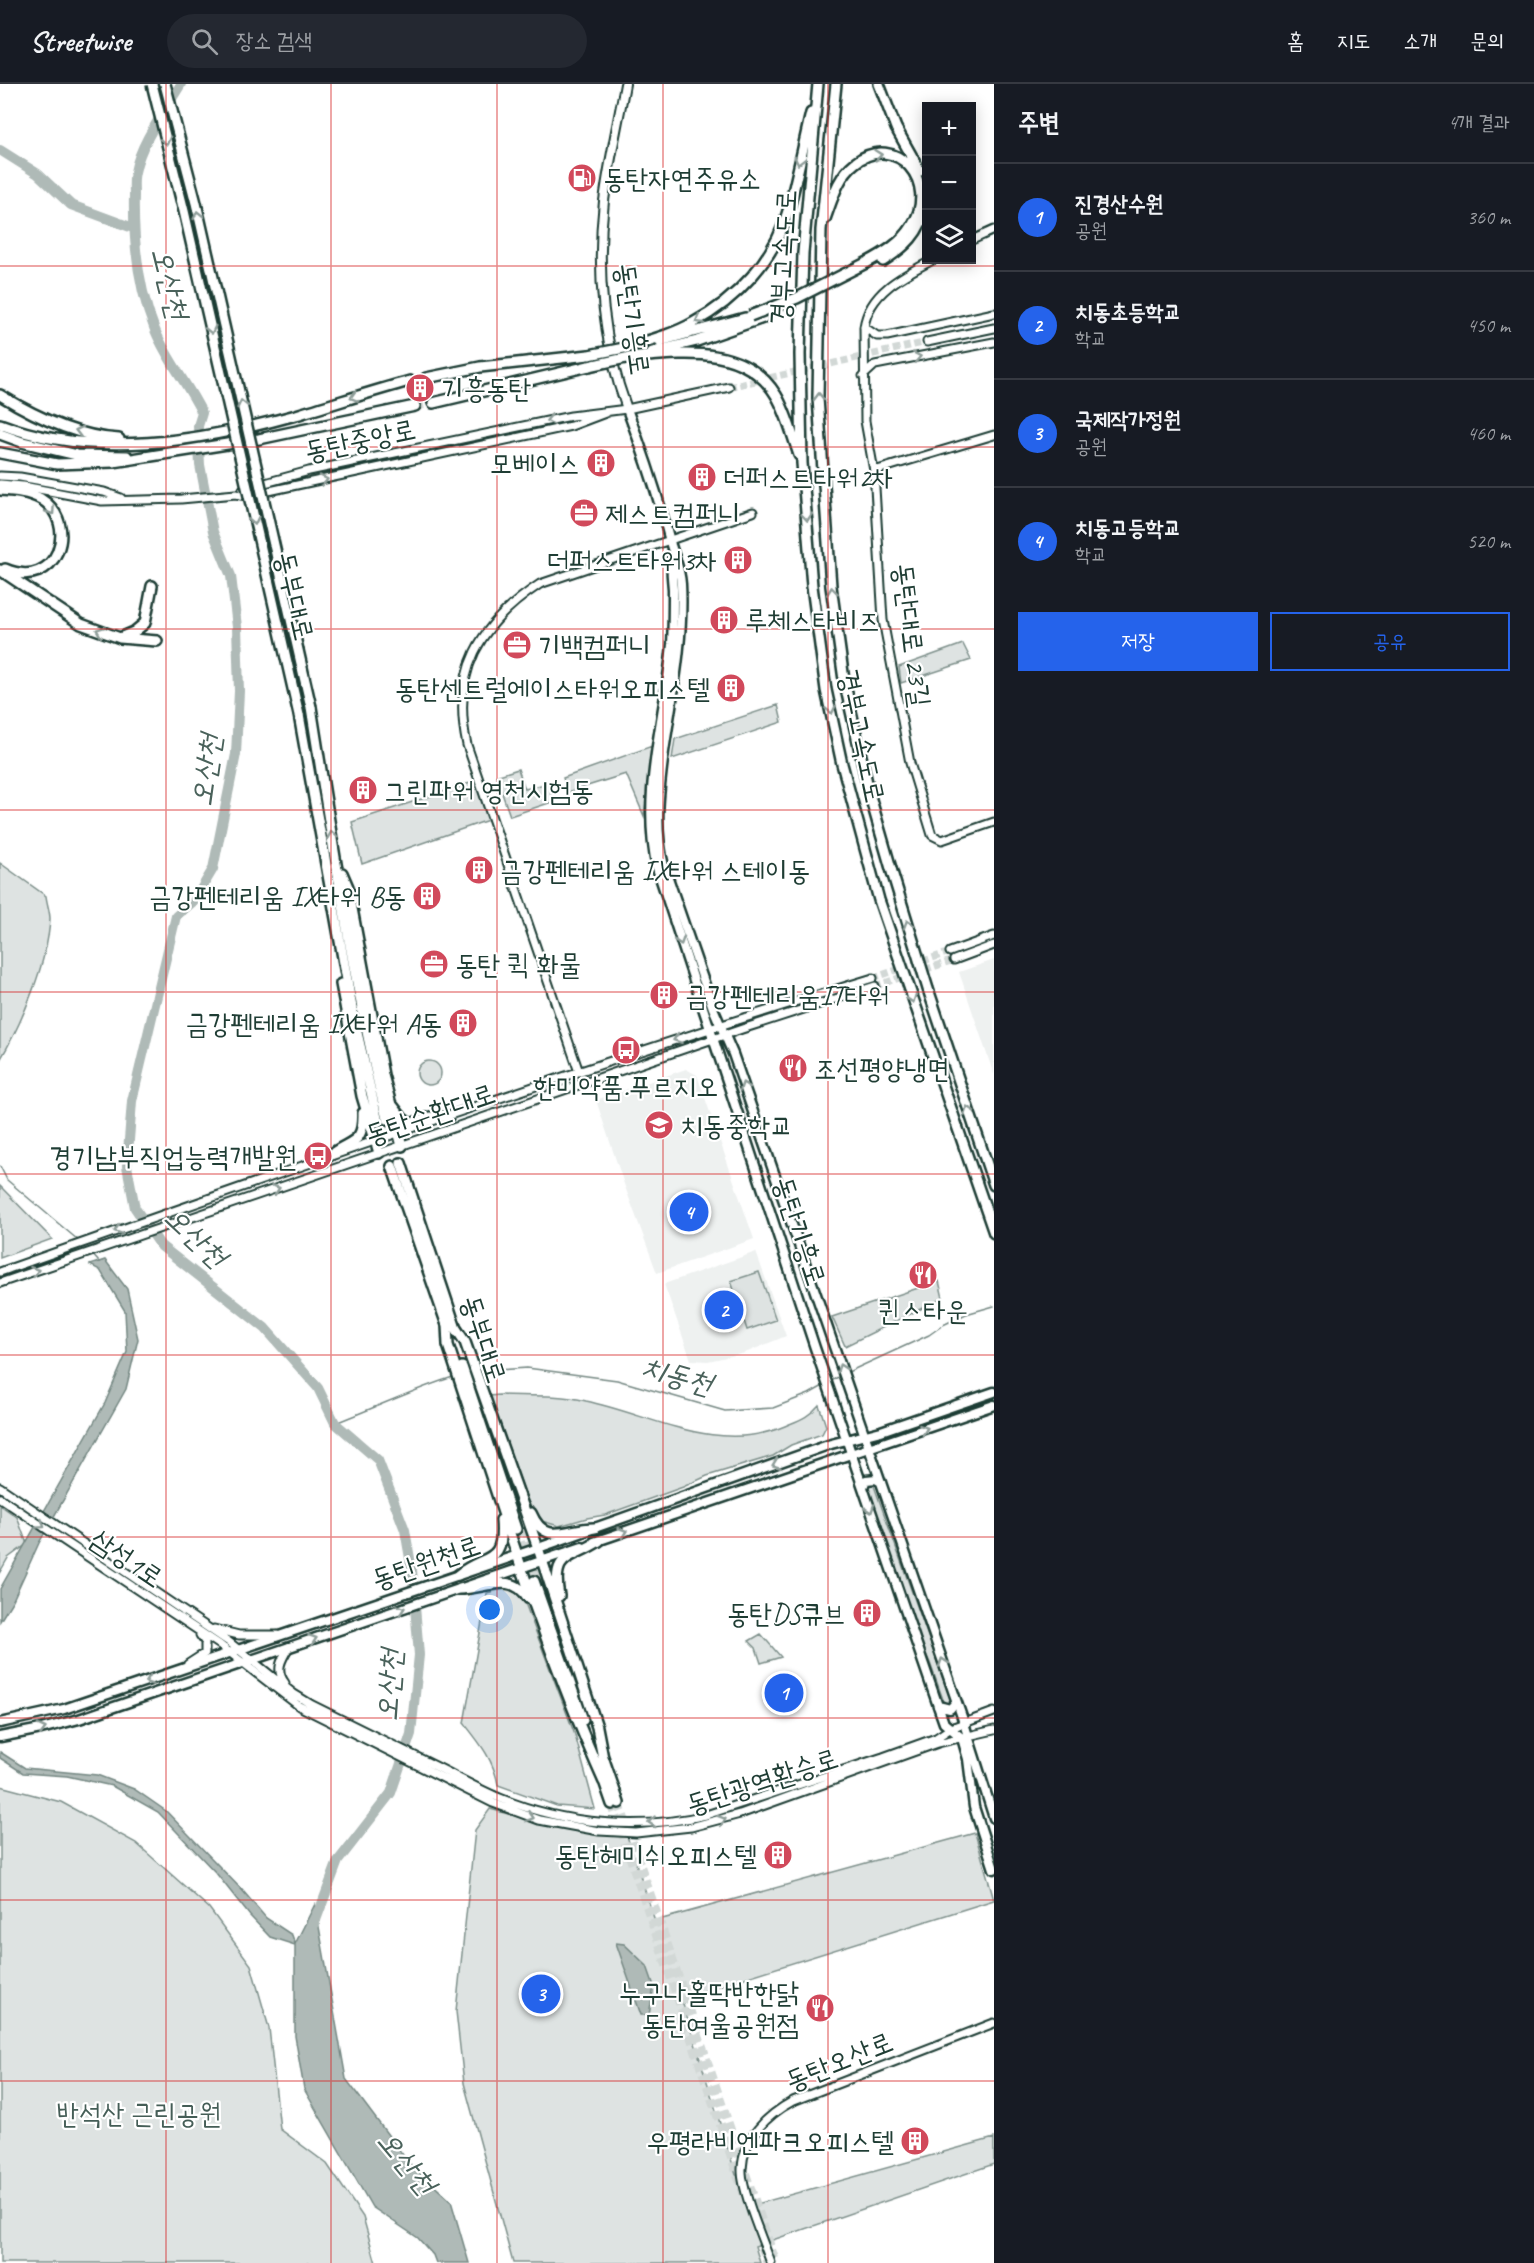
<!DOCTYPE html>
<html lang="ko">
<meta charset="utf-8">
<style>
body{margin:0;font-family:Caveat,"Poor Story",sans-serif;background:#242831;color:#f1f3f6}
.controls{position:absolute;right:18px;top:18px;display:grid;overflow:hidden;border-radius:0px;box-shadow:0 3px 15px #0003}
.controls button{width:54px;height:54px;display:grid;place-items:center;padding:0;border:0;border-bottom:2px solid #363941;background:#171b24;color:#f1f3f6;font:30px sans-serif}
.you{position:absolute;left:490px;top:1526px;width:21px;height:21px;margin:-15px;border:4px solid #fff;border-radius:50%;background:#1a73e8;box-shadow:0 0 0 9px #1a73e833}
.badge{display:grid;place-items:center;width:39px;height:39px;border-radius:50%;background:#2563eb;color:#fff;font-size:20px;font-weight:700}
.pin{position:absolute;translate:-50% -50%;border:3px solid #fff;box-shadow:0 2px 6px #0006}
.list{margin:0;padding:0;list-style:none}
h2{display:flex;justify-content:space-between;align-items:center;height:78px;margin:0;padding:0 24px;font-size:26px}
h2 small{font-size:20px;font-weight:400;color:#9ea1a6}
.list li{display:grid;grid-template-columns:39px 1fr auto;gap:18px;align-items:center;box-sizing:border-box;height:108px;padding:0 24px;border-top:2px solid #363941}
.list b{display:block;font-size:22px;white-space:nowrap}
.list p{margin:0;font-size:20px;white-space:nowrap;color:#9ea1a6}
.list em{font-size:20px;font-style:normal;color:#9ea1a6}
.actions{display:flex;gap:12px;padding:18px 24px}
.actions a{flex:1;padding:14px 0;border:2px solid #2563eb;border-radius:0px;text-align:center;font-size:21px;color:#2563eb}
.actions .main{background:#2563eb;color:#fff}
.icon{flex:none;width:33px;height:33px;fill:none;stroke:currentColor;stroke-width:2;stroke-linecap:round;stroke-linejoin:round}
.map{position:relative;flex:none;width:994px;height:2179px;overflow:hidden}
header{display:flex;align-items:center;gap:36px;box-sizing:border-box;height:84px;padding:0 30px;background:#171b24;border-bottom:2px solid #363941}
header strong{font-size:28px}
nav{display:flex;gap:33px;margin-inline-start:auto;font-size:21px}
.search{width:420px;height:54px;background:#242831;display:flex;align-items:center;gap:15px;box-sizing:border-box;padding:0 21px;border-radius:33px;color:#9ea1a6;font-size:22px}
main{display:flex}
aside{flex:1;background:#171b24}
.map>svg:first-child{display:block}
</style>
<header>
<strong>Streetwise</strong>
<div class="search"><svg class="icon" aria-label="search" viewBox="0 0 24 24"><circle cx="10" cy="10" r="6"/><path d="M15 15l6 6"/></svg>장소 검색</div>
<nav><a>홈</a><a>지도</a><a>소개</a><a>문의</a></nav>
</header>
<main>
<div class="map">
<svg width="994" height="2179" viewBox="0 0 994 2179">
<rect width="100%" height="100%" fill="#fff"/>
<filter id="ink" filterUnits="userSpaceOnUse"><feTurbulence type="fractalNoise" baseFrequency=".0167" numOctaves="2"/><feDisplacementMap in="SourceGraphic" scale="12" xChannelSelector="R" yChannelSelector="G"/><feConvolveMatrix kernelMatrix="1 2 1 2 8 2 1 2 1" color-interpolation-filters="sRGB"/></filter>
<g filter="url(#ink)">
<path fill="#eef1f0" d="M994,876V991L959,888Z
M686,985L697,991L754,1155L657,1189L624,1100L596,1016Z
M756,1168L786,1252L745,1269L708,1277L691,1276L664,1200Z"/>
<path fill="#dee3e2" stroke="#7e908b" stroke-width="1.5" d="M963,560L971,576L901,599L899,583Z
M778,621L782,638L672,675L675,655Z
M652,662L644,732L626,690L568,708L563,694Z
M518,685L525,705L549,699L555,717L510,732L496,692Z
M476,697L491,735L362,780L352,738Z
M0,779L46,812C47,820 50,828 50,835C48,877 21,941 0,976Z
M417 989a12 12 0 1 1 24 0a12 12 0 1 1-24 0Z
M0,1102L52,1155L0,1174Z
M759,1188L776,1236L747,1246L731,1197Z
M939,1197L943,1214L845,1262L832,1233Z
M499,1311C528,1312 558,1310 586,1317C652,1331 717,1371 785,1342C799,1336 809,1333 819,1321L826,1342L822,1350L791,1361L773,1372L707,1392L683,1403L605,1431L587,1434L559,1442L538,1436L527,1415L490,1312Z
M873,1399L951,1617V1620L945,1621L930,1579L912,1538L866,1405Z
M0,1421L17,1433L27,1460L8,1474L0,1488Z
M506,1504L517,1509L525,1519L575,1651L595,1725L557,1722L498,1701C494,1676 479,1658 464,1639L487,1509Z
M761,1550L781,1573L761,1579L756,1564L749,1557Z
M0,1702L61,1718L136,1759L209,1824L251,1881L269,1944L280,2045L327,2080L363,2133L376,2179H0Z
M490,1725L541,1739L627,1752L655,1837L975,1749L994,1816L681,1914L746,2123L994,2054V2080L755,2162L760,2179H513L464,1999L456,1927L475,1746Z"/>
<path fill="#afbab7" stroke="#758883" stroke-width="1.5" d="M105,1176L127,1205L138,1255L126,1305L39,1459L13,1516L0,1537V1505L105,1319L127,1268L125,1227L100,1186L90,1181Z
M0,1668L25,1684L97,1691L134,1705L166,1727L243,1807L266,1834L292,1851L295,1860L315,1820L346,1995L409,2079L451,2117L469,2179H436L433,2171L418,2154L372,2123L304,2005L295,1952V1861L270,1853L250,1832L216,1789L158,1728L112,1702L67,1692L23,1689L0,1674Z
M616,1859L624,1860L647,1882L654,1902L649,1931H641Z"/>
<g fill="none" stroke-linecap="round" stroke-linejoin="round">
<path stroke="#758883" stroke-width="1.5" d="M0,1082L7,1096L78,1156
M92,1170L99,1178
M481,1287L527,1284L617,1296L725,1327L773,1324L809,1310L825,1301
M848,1288L929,1251L943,1241L966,1230L994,1222
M830,1298L841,1291
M335,1339C375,1324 414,1305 456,1292"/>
<path stroke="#afbab7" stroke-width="10" d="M181,0C165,27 141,57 135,88C133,96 134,104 134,111C133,156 138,204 155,246C167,276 188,300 202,329L198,342L200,381L213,448L231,492L237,543L239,607L236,670L213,785L194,817L176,832L132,1017L127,1082L135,1124L161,1162L265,1244L318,1304L335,1339L378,1376L405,1446L412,1486L419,1571L411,1650L391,1709L338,1777L313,1844
M0,66L38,90L71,121L133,144"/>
<path stroke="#d2d8d6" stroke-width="7" stroke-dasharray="7 3.5" stroke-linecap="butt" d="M729,303L927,258
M873,894L950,868
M875,902L954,876"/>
<path stroke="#d2d8d6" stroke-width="9" stroke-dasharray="9 4.5" stroke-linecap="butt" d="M387,1035L401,1079
M378,1038L392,1082
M525,1444L541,1492
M516,1445L534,1497
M619,1719L776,2179
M612,1720L744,2110
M762,2162L767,2179"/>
<path stroke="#d2d8d6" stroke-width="9" stroke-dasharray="9 4.5" stroke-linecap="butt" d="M410,297L426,294
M415,322L433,319"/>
<g stroke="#1f3d34" stroke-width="11">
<path id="tertiary" d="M972,156L994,146
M933,176C904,191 869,208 864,243L865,337L874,387L883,536L910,679L932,751L942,756L994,738
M864,243L877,252H887L994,229
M927,258L994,244
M863,292L875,281L994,258
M874,387L994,351
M0,392L20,393L104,408L121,414
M0,400L23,402L102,417L181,415L236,410L246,412L571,342L608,328
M243,405L309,387L571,332L627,325L729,303
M950,868L994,852
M954,876L994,861
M579,988L467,661C451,588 479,540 540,500L753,428
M0,1188C290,1086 579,983 873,894
M0,1199L742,945L875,902
M0,1403L229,1558L294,1610L312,1621C352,1641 391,1660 431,1680C454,1691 476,1704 500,1714C564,1740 638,1747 706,1731L883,1673L936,1654L951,1644L994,1628
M0,1414L220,1561L299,1622L493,1719L539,1736L599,1747L636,1749L691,1743L740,1730L938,1659L994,1646
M214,1545L239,1551H277
M188,1580L205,1569V1558L200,1551
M285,1599C275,1586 281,1576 289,1563
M771,2179C763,2157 741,2106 742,2085C743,2054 767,2031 793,2017L994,1939"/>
</g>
<g stroke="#1f3d34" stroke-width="12">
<path id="secondary" d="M625,0C618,39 609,78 604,117C596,187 603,260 627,325"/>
</g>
<g stroke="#1f3d34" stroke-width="13">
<path id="primary" d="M627,325C644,370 659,415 671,461C675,475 680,484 681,500C684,556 672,613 664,668C659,707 654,744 664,782L713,924L733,970L962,1633L994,1734
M673,469C670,482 672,492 673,505C673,524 673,542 672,560C665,635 640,709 657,784L815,1264L938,1622L944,1639L962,1654L968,1675L974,1723L994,1785
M863,1403L866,1396L876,1395L881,1398
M594,1458L994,1321
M938,1622L950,1625L956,1618
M0,1639L64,1625L544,1462L831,1360L881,1347L994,1308
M0,1653L41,1645L79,1635L582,1463"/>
</g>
<g stroke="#1f3d34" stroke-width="14">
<path id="trunk" d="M311,623C333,761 353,900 387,1035
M299,631L355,940L378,1038
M342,789L348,803L383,991L402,1062
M341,900L362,1012L379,1069
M393,1022L403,1035L410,1040L430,1033H448
M329,1072C350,1055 364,1062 363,1029
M401,1079L457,1248
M392,1082L448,1244
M447,1241L448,1261C497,1408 541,1557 604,1698
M455,1243L465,1258L538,1464L597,1643L603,1674
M462,1283L516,1445
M531,1429C546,1464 568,1443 595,1444
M458,1491C485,1469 505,1482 501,1436
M534,1497L583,1636
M460,1505C484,1505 512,1487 528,1514
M559,1512C551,1468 571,1476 599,1457
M602,1670L619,1719
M603,1694L612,1720"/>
</g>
<g stroke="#1f3d34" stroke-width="14">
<path id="motorway" d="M818,0L803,169L800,270L802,379L812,502L826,606L842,680L879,816L994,1149
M836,0L821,146L818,314L831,502L844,596L870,712L892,788L928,905L994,1101
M879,0L896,44L920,87
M825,135C832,116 838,92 855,79C896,47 940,99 912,142C902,159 883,170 866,179
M883,177C905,163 921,149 926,122
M660,257L745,234
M624,264C647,257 672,251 693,239C736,216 775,175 788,127C797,95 803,62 811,29
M652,268L697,257L763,234
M626,274C678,270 743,258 776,311C787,329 792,351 799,371
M426,294L480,283L589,271
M0,311C36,333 77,353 119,355
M433,319L589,282
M0,340C94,376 202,357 296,331C334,320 372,307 410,297
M0,350L22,358L77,371L127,372
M0,369L57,380L113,378L259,355L415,322
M0,406C14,407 29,408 41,415C80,439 58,508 5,485
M0,486L81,540L120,554L157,557
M120,554L134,548L145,539L152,502"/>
</g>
<use href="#tertiary" stroke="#fff" stroke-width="7"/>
<use href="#secondary" stroke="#fff" stroke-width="8"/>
<use href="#primary" stroke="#fff" stroke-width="8"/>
<use href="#trunk" stroke="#fff" stroke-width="9"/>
<use href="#motorway" stroke="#fff" stroke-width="9"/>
<g stroke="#1f3d34" stroke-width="14" stroke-linecap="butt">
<path id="trunk-bridge" d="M152,0L184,127L299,631
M165,0L196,119L311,623"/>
</g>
<g stroke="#1f3d34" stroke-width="14" stroke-linecap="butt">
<path id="motorway-bridge" d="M750,232L797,214L866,179
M589,271L624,264
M589,282L626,274"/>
</g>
<use href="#trunk-bridge" stroke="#fff" stroke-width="9"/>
<use href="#motorway-bridge" stroke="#fff" stroke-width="9"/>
</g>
<defs><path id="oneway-chevron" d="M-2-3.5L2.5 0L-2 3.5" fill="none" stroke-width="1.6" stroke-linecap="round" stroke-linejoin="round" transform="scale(1.5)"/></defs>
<g stroke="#8f9e9a">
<use href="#oneway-chevron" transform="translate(166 57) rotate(76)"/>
<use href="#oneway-chevron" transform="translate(878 71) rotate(-6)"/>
<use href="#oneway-chevron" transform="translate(799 77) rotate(104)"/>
<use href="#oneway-chevron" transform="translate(198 131) rotate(-103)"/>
<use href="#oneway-chevron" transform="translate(699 236) rotate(150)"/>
<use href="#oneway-chevron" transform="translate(211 246) rotate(77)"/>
<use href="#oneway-chevron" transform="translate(917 273) rotate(-11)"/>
<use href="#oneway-chevron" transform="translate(354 313) rotate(163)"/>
<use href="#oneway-chevron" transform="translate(819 313) rotate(-91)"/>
<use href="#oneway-chevron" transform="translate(242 320) rotate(-103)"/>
<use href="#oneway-chevron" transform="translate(550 336) rotate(168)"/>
<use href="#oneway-chevron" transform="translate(79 347) rotate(-166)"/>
<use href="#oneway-chevron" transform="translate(324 396) rotate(-12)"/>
<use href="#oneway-chevron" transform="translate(51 427) rotate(56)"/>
<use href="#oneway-chevron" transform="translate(807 433) rotate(85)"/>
<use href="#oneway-chevron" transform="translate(254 437) rotate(77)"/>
<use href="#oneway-chevron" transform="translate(832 507) rotate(-97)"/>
<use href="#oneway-chevron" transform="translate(100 547) rotate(-159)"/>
<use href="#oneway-chevron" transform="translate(831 626) rotate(78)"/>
<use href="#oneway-chevron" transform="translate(332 751) rotate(-99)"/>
<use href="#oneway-chevron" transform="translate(908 840) rotate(-107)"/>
<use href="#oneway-chevron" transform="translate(680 857) rotate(72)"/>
<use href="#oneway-chevron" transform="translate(912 915) rotate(71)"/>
<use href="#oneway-chevron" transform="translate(677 955) rotate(161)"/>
<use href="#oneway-chevron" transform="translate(744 1002) rotate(-109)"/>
<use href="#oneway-chevron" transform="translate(968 1026) rotate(-109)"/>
<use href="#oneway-chevron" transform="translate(276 1105) rotate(-19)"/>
<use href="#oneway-chevron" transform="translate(118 1146) rotate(161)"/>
<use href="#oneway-chevron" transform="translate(35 1187) rotate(-19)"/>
<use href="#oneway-chevron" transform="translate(841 1284) rotate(-109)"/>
<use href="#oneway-chevron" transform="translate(924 1345) rotate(-19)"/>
<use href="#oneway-chevron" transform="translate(776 1380) rotate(160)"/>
<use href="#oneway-chevron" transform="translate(870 1425) rotate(71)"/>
<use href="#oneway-chevron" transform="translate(41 1441) rotate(34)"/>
<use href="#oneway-chevron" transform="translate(623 1448) rotate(-19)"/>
<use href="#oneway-chevron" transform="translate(401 1525) rotate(-19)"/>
<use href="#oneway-chevron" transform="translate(313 1555) rotate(-19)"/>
<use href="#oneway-chevron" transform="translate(943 1578) rotate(-109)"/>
<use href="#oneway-chevron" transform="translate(149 1597) rotate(161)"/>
<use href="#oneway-chevron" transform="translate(42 1645) rotate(-14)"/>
<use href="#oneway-chevron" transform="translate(530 1733) rotate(16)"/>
<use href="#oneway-chevron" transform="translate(722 1736) rotate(-18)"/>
<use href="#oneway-chevron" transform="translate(652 1738) rotate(176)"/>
</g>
</g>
<path fill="none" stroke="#d62828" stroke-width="1.5" stroke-opacity="0.55" d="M166,0V2179M331,0V2179M497,0V2179M663,0V2179M828,0V2179M0,182H994M0,363H994M0,545H994M0,726H994M0,908H994M0,1090H994M0,1271H994M0,1453H994M0,1634H994M0,1816H994M0,1997H994"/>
<defs>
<g id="fuel-disc" transform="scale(1.5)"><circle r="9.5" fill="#d1495b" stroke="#fff"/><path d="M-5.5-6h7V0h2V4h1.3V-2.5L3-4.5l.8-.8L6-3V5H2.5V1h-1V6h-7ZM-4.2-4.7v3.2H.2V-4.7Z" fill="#fff"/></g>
<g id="building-disc" transform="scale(1.5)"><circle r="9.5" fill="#d1495b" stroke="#fff"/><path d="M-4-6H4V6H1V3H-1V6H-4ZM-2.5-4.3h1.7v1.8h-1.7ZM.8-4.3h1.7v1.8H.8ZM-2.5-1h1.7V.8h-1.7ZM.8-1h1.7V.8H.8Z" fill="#fff"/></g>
<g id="office-disc" transform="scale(1.5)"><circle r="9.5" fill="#d1495b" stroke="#fff"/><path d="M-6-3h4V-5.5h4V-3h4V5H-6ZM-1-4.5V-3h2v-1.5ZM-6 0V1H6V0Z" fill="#fff"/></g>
<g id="bus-disc" transform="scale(1.5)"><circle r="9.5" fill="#d1495b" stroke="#fff"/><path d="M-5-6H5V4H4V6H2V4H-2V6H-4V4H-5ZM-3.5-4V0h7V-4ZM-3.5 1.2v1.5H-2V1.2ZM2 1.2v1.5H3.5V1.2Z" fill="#fff"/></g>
<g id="restaurant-disc" transform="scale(1.5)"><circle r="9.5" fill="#d1495b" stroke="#fff"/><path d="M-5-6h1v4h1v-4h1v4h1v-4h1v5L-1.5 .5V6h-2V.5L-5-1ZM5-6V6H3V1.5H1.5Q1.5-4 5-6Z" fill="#fff"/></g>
<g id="school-disc" transform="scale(1.5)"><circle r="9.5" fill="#d1495b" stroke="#fff"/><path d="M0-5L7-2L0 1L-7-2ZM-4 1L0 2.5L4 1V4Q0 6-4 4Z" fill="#fff"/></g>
</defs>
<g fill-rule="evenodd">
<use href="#fuel-disc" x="582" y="94"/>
<use href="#building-disc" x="420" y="304"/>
<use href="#building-disc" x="601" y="379"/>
<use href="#building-disc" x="702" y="393"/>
<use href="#office-disc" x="584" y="429"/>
<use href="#building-disc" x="738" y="476"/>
<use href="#building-disc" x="724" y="536"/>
<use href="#office-disc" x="517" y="561"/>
<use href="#building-disc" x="731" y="604"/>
<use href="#building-disc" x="363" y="706"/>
<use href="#building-disc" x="479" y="786"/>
<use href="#building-disc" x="427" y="812"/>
<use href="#office-disc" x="434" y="880"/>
<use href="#building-disc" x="664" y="911"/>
<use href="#building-disc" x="463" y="939"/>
<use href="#bus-disc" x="626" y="966"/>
<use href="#restaurant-disc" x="793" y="984"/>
<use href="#school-disc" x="659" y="1041"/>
<use href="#bus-disc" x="318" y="1072"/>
<use href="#restaurant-disc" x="923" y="1191"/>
<use href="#building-disc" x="867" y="1529"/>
<use href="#building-disc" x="778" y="1771"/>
<use href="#restaurant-disc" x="820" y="1924"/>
<use href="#building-disc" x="915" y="2057"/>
</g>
<g text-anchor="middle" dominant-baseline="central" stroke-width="4.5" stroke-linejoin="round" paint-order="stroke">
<g font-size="28" fill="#1f3d34" stroke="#fff" text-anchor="start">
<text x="603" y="94">동탄자연주유소</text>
<text x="441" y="304">기흥동탄</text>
<text x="580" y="379" text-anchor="end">모베이스</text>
<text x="723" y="393">더퍼스트타워2차</text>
<text x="605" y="429">제스트컴퍼니</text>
<text x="717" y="476" text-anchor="end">더퍼스트타워3차</text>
<text x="745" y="536">루체스타비즈</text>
<text x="538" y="561">기백컴퍼니</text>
<text x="710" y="604" text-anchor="end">동탄센트럴에이스타워오피스텔</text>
<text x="384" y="706">그린파워 영천시험동</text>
<text x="500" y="786">금강펜테리움 IX타워 스테이동</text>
<text x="406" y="812" text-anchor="end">금강펜테리움 IX타워 B동</text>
<text x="455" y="880">동탄 퀵 화물</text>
<text x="685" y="911">금강펜테리움IT타워</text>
<text x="442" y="939" text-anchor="end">금강펜테리움 IX타워 A동</text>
<text x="814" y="984">조선평양냉면</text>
<text x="626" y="1002" text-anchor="middle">한미약품.푸르지오</text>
<text x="680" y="1041">치동중학교</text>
<text x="297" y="1072" text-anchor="end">경기남부직업능력개발원</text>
<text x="923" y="1226" text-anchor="middle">퀸스타운</text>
<text x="846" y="1529" text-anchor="end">동탄DS큐브</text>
<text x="757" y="1771" text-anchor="end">동탄헤미쉬오피스텔</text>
<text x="799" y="1908" text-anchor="end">누구나홀딱반한닭<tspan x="799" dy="32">동탄여울공원점</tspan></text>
<text x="894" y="2057" text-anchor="end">우평라비엔파크오피스텔</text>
</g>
<g font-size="28" fill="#1f3d34" stroke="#fff">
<text transform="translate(783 173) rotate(-87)">경부고속도로</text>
<text transform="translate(633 235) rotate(82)">동탄기흥로</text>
<text transform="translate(360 356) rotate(-12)">동탄중앙로</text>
<text transform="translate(295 512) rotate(77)">동부대로</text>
<text transform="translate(912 551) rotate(83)">동탄대로 23길</text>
<text transform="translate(862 652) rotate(78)">경부고속도로</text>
<text transform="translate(430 1030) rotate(-19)">동탄순환대로</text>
<text transform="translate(800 1147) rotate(72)">동탄기흥로</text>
<text transform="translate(484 1255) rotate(72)">동부대로</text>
<text transform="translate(127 1474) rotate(34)">삼성1로</text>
<text transform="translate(426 1478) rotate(-19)">동탄원천로</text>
<text transform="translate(762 1697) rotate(-18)">동탄광역환승로</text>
<text transform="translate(839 1977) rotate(-22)">동탄오산로</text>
</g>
<g font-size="28" fill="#455e57" stroke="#fff">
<text x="139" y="2029">반석산 근린공원</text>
</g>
<g font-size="30" font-style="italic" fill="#4a625b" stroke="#fff">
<text transform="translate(170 199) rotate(76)">오산천</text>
<text transform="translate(206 686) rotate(-82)">오산천</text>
<text transform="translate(196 1153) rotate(43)">오산천</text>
<text transform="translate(677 1291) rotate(16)">치동천</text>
<text transform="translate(389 1601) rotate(-86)">오산천</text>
<text transform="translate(407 2078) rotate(50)">오산천</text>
</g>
</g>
</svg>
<div class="controls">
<button>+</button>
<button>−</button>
<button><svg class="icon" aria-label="layers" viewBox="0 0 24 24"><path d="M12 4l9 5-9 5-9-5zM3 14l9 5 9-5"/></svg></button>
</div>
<div class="you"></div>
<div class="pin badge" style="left:784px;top:1609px">1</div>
<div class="pin badge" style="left:724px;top:1226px">2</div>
<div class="pin badge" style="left:541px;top:1910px">3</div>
<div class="pin badge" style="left:689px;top:1128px">4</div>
</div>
<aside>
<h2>주변<small>4개 결과</small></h2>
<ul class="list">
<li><span class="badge">1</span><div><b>진경산수원</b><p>공원</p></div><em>360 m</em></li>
<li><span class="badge">2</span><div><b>치동초등학교</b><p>학교</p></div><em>450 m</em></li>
<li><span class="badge">3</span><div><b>국제작가정원</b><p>공원</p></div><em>460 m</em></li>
<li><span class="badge">4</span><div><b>치동고등학교</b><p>학교</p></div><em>520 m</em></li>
</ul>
<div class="actions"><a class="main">저장</a><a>공유</a></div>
</aside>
</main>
